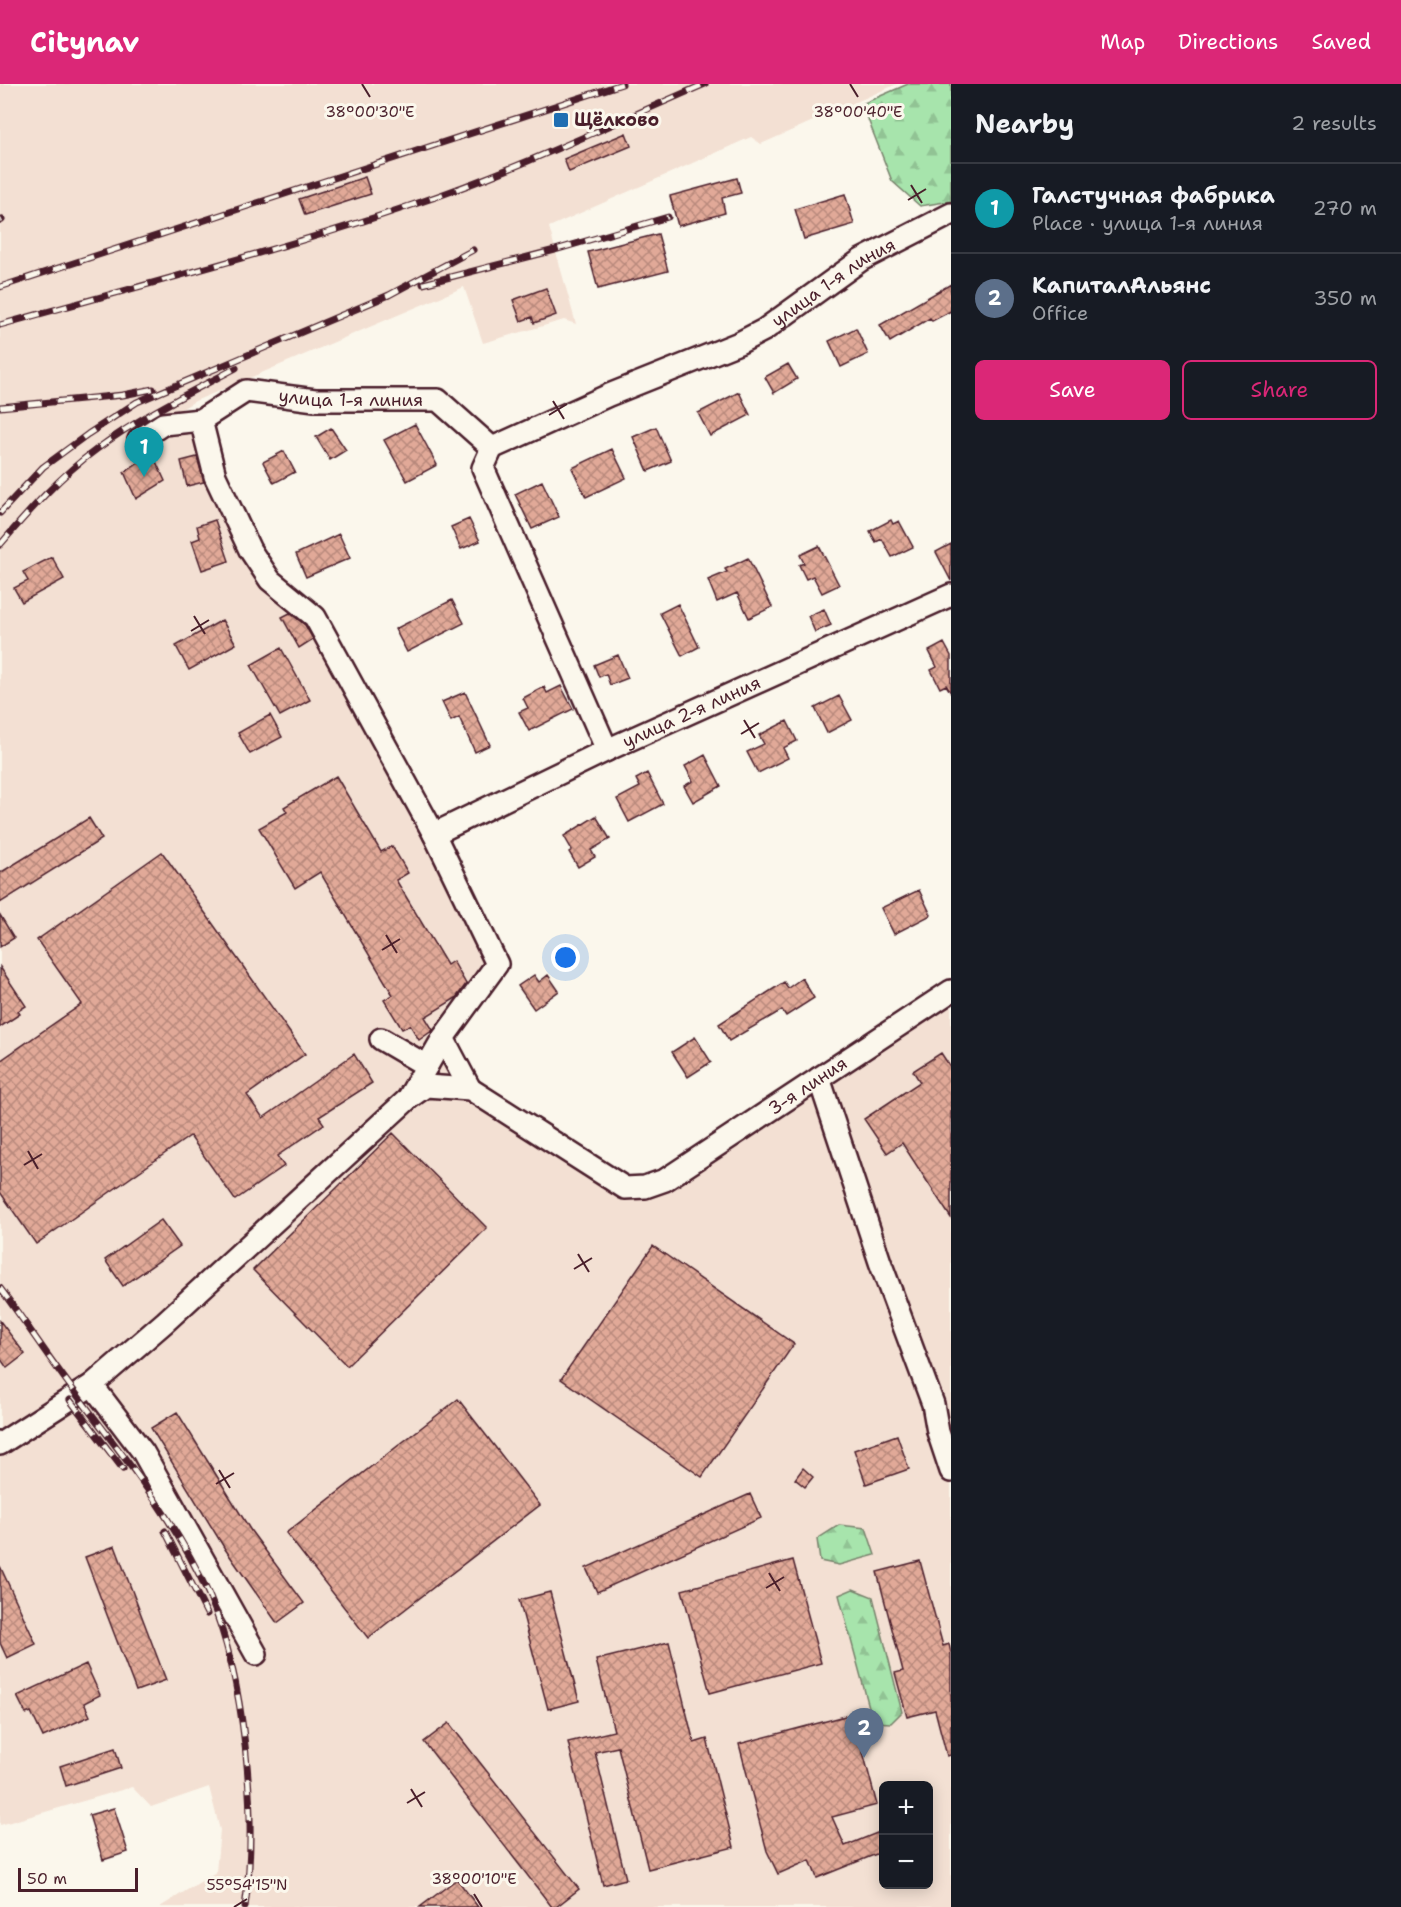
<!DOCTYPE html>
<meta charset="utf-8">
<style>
body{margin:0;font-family:"Shantell Sans",sans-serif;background:#20242c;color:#f1f3f6}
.controls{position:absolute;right:18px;bottom:18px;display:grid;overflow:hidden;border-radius:9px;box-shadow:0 3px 15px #0003}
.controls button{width:54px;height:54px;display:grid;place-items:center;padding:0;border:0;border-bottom:2px solid #363941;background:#171b24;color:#f1f3f6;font:30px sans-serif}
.scale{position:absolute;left:18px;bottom:15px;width:120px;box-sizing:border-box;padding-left:6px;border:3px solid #4a1f2b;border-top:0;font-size:16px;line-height:21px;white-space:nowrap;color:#4a1f2b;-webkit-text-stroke:4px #fbf7ec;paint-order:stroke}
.you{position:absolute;left:566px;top:874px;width:21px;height:21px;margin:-15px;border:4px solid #fff;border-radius:50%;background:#1a73e8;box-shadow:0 0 0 9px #1a73e833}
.badge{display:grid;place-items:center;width:39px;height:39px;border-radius:50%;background:#db2777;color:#fff;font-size:20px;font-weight:700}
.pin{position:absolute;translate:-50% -50px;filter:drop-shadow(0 2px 3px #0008)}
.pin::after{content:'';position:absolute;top:32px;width:21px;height:18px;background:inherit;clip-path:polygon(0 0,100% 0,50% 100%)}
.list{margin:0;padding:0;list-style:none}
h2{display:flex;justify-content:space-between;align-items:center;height:78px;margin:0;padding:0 24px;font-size:26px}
h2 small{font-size:20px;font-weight:400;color:#9ea1a6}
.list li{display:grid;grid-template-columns:39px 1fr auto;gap:18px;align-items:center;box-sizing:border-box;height:90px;padding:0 24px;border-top:2px solid #363941}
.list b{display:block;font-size:22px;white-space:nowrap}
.list p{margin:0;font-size:20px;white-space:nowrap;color:#9ea1a6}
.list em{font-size:20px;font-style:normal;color:#9ea1a6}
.actions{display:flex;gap:12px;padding:18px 24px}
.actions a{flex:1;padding:14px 0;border:2px solid #db2777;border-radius:9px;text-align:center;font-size:21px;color:#db2777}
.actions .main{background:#db2777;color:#fff}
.map{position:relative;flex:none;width:951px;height:1823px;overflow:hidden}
header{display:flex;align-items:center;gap:36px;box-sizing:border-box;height:84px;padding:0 30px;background:#db2777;color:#fff}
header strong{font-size:28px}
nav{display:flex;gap:33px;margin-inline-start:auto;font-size:21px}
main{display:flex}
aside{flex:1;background:#171b24}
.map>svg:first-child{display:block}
</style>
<header>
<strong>Citynav</strong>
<nav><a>Map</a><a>Directions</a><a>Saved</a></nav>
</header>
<main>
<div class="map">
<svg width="951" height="1823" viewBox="0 0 951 1823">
<defs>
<pattern id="forest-firs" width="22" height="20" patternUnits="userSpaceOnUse" patternTransform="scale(1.5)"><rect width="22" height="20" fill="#a7e4ac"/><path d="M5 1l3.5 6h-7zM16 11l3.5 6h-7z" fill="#91c394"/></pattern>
<pattern id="building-cross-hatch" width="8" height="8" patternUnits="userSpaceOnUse" patternTransform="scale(1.5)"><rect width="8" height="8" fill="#e1a998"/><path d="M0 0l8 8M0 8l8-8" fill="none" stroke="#b8897c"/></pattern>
</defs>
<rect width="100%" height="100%" fill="#fbf7ec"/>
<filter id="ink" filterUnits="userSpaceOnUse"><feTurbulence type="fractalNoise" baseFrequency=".0167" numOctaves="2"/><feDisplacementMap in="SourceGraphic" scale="12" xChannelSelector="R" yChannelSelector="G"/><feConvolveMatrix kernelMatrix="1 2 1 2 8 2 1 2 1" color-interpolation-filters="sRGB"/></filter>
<g filter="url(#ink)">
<path fill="#f3e0d3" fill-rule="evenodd" d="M0,0H897L761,60L751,53L549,143L576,240L564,236L483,259L464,203L195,317L168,333L201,336L250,466L315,533L497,880L443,954L470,1005L625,1104L646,1103L951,907V1823H160L216,1788L220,1746L209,1703L151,1723L132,1703L0,1741ZM884,1702H928V1800H884Z"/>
<path fill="url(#forest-firs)" stroke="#78826c" stroke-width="1.5" d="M908,0H951V117L920,122L892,97L862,20Z
M839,1441L866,1444L875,1471L839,1481L820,1477L817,1455Z
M853,1505L873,1513L902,1628L891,1639L873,1638L839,1511Z"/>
<path fill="url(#building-cross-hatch)" stroke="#4a1f2b" stroke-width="1.5" d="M626,49L631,62L569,88L564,75Z
M365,93L371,110L305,131L299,115Z
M737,94L741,109L722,114L725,129L678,142L670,112Z
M845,110L854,140L804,155L795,125Z
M658,150L668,187L598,205L588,168Z
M951,200V227L932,237L930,234L890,258L880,241Z
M546,204L556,231L534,239L532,233L521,237L513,216Z
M856,244L868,270L841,283L829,257Z
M788,280L797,295L774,309L765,293Z
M739,308L750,331L710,352L698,329Z
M415,340L437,381L407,397L384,356Z
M656,343L671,377L648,387L633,353Z
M331,344L346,366L330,376L316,353Z
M612,365L626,394L586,413L572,384Z
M284,367L295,388L274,399L263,378Z
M152,369L165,397L136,415L124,388Z
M197,373L204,398L187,402L181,377Z
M542,397L559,433L532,445L515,410Z
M469,435L480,457L461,465L451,443Z
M215,436L229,477L202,486L192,457L200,454L197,442Z
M891,436L893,440L899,437L913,463L892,473L882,455L876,458L870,447Z
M339,450L350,474L306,493L296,470Z
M951,460V497L936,468Z
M819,462L839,501L822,509L813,492L806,495L799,481L804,479L800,471Z
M52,473L64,495L22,518L14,504L28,497L23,488Z
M748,474L772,523L749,534L737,509L717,518L708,496L727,488L725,485Z
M452,516L464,539L407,568L395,545Z
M678,520L699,563L682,572L660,529Z
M824,525L831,541L815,548L808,532Z
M290,529L305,541L313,555L299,564L282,533Z
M222,536L236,560L189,586L176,562Z
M944,559L951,572V609L946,601L940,604L931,586L937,583L929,567Z
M281,564L310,616L280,632L251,581Z
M618,571L628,594L610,601L606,590L599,593L594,581Z
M561,602L573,625L529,647L519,628L528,624L523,614L544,603L547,609Z
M465,608L490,661L475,668L459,633L451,637L442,618Z
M839,612L852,636L827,649L815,624Z
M270,631L282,653L250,670L238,649Z
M787,637L797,657L783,664L788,674L758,689L747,668L764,660L759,651Z
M705,671L721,702L693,718L684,702L693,697L685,682Z
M647,689L663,720L629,738L617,715L640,703L636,695Z
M336,692L381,768L392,762L408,789L396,796L447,881L453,877L466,900L456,914L425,933L433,946L419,956L410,941L402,945L384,916L393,911L320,788L295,804L259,744L287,728L284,723Z
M596,732L610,755L591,766L595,773L578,783L569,768L572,766L564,752Z
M89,734L102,755L0,819V789Z
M162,768L305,970L247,1011L263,1034L354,970L372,999L319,1033L324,1040L277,1072L284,1082L235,1116L190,1052L36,1160L0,1108V977L82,920L37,856Z
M919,806L931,831L894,850L881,824Z
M0,831L14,854L0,863Z
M0,883L26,922L18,927L20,930L0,943Z
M534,891L539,898L548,891L559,907L534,925L518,902Z
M802,894L814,914L786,932L782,926L729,957L719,940L784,898L788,904Z
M695,953L711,978L688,993L672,968Z
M941,969L951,984V1134L902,1059L887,1069L864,1035L920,998L913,987Z
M393,1049L487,1144L347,1282L253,1186Z
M161,1136L180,1162L123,1202L105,1176Z
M653,1162L794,1260L702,1393L561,1295Z
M0,1237L25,1270L7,1284L0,1274Z
M458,1315L540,1421L368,1554L286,1449Z
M177,1328L251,1447L304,1519L277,1539L225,1465L151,1344Z
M897,1351L909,1385L866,1400L854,1366Z
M803,1384L813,1393L805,1403L795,1395Z
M750,1410L761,1434L597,1508L586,1484Z
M115,1462L166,1596L136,1607L85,1473Z
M793,1476L821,1579L710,1609L682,1506Z
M920,1477L943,1562L949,1560L951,1569V1671L947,1672L935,1626L907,1633L895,1589L903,1587L877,1488Z
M0,1482L36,1560L7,1574L0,1559Z
M550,1508L579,1617L548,1625L519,1516Z
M669,1558L694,1659L707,1655L734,1763L648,1785L618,1663L595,1668L626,1795L603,1801L568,1658L614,1647L596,1576Z
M86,1580L100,1611L84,1619L90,1632L43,1653L31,1628L26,1630L17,1612Z
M853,1630L877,1721L832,1733L845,1762L884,1746V1767L817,1794L810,1776L778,1790L767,1767L739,1660Z
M449,1639L579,1805L556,1823H552L424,1658Z
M115,1664L121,1684L66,1702L60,1682Z
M114,1724L128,1768L103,1776L89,1731Z
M457,1795L478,1823H420Z"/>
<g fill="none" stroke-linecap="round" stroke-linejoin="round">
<g stroke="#4a1f2b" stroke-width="26">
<g id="minor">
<path d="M201,336L215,392L250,466L270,496L315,533L434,750L497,880L443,954L409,1013"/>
<path id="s1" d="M139,356L163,340L201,336L246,307L315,316H438L492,364"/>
<path id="s2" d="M492,364L609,311L739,259L764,246L861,176L951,130"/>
<path d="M492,364L483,384L607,666"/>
<path id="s3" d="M434,750L607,666L951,511"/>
<path d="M443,954L470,1005"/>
<path d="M381,955L427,982"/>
<path d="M819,994L880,1178L933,1320L938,1348L951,1387"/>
<path d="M92,1301L143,1368L256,1570"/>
<path id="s4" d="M0,1360L92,1301L165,1238L409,1014L426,1002L470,1005L625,1104L645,1103L665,1096L951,907"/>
</g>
</g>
<use href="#minor" stroke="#fbf7ec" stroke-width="21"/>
<g stroke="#4a1f2b" stroke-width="7">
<path id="rail" d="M0,137L2,136
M423,200L555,166L668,133
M0,203L622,0
M0,241C139,202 278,167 415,120C514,87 609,41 705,0
M0,323L123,311L153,305
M0,429L43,383L88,350L137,318L389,211L473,166
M0,461C29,427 61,391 97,365C140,333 189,309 236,284
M0,1204C26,1239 50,1276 77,1311C125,1374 176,1437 209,1511C245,1594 258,1733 245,1823
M70,1316L123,1385
M165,1447L207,1530"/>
</g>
<use href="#rail" stroke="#fbf7ec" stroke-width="4.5" stroke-dasharray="14" stroke-linecap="butt"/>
</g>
</g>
<path fill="none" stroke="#4a1f2b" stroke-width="2" d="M362,0L370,13M850,0L858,13M911,101L922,119M908,116L926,105M553,317L564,335M549,331L567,320M194,532L205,550M191,547L209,536M744,636L755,654M741,650L759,639M386,851L397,869M382,866L400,855M28,1067L38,1085M24,1081L42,1070M578,1170L589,1188M574,1185L592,1174M219,1386L230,1404M216,1400L234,1389M769,1489L780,1507M766,1504L784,1493M411,1705L422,1723M407,1719L425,1708M474,1810L482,1823M234,1823L247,1815"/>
<rect fill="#1f6fb2" stroke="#fbf7ec" stroke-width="2" x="553" y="28" width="16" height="16" rx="3"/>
<g text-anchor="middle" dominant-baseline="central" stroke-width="6" stroke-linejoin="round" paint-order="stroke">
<g font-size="18" font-weight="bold" fill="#4a1f2b" stroke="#fbf7ec" text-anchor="start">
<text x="574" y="36">Щёлково</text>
</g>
<g font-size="18" fill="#4a1f2b" stroke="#fbf7ec">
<text stroke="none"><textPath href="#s2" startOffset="381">улица 1-я линия</textPath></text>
<text stroke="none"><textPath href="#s1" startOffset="226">улица 1-я линия</textPath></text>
<text stroke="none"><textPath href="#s3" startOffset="285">улица 2-я линия</textPath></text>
<text stroke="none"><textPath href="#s4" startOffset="998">3-я линия</textPath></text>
</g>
</g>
<g font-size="15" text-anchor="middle" fill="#4a1f2b" stroke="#fbf7ec" stroke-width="6" stroke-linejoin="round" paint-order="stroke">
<text x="858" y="33">38°00'40"E</text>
<text x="370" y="33">38°00'30"E</text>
<text x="474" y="1800">38°00'10"E</text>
<text x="247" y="1806">55°54'15"N</text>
</g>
</svg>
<div class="controls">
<button>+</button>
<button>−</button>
</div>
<div class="scale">50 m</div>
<div class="you"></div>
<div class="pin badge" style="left:144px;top:393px;background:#0f9aa8">1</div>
<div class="pin badge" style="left:864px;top:1674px;background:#5c6f8a">2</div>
</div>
<aside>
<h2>Nearby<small>2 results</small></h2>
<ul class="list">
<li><span class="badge" style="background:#0f9aa8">1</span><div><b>Галстучная фабрика</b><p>Place · улица 1-я линия</p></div><em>270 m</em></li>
<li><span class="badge" style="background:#5c6f8a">2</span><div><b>КапиталАльянс</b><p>Office</p></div><em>350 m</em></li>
</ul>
<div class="actions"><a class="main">Save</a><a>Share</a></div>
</aside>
</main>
